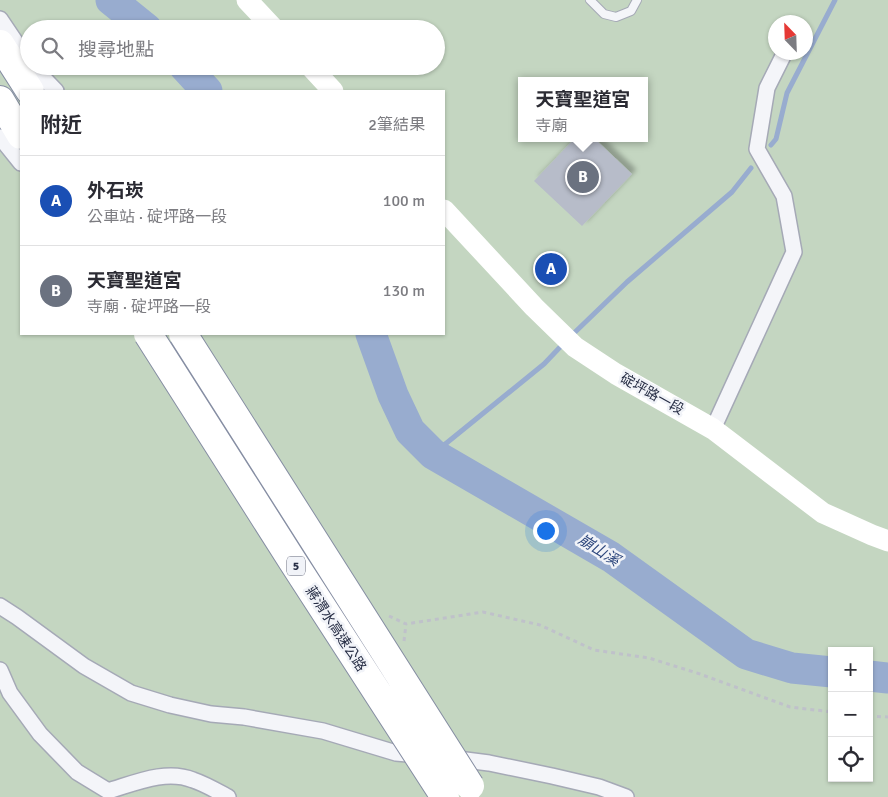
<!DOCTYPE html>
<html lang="zh-TW">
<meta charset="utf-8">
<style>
body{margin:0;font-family:Signika,"Noto Sans TC",sans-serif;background:#f7f7f7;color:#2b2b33}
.controls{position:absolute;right:15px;bottom:15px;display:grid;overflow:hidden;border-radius:0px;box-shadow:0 1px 4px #0004}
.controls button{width:45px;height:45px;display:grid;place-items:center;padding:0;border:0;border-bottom:1px solid #e1e1e2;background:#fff;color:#2b2b33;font:25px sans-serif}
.compass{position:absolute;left:768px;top:15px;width:45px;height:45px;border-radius:50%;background:#fff;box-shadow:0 1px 4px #0004;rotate:337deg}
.you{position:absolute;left:545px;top:530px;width:18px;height:18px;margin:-12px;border:4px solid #fff;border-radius:50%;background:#1a73e8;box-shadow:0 0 0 8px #1a73e833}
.badge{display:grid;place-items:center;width:32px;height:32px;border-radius:50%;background:#d93025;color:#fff;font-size:16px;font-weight:700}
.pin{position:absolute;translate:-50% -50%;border:2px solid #fff;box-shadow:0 1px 5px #0006}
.popup{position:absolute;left:518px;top:77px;width:130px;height:65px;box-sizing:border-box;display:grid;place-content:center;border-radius:0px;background:#fff;filter:drop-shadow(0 1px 4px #0005);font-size:16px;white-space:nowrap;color:#7c7c81}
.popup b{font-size:19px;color:#2b2b33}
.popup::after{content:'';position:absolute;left:50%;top:100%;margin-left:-10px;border:10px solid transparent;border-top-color:#fff}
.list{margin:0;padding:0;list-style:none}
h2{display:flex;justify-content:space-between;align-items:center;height:65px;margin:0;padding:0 20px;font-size:21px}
h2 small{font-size:16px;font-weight:400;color:#7c7c81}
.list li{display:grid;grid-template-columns:32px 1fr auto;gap:15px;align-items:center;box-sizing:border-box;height:90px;padding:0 20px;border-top:1px solid #e1e1e2}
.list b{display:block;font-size:19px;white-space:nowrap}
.list p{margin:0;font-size:16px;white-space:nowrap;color:#7c7c81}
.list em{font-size:16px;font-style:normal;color:#7c7c81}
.icon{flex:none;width:28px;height:28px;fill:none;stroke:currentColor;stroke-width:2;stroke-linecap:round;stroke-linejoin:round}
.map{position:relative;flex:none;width:888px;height:797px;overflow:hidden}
.search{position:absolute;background:#fff;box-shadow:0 1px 4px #0004;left:20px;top:20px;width:425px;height:55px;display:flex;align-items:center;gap:12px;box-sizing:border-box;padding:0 18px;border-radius:28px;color:#7c7c81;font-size:19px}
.panel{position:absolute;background:#fff;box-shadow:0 1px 4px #0004;left:20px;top:90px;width:425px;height:245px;border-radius:0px}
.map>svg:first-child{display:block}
</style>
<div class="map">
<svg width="888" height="797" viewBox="0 0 888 797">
<defs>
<filter id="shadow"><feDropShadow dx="4.5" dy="-4.5" stdDeviation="2.5" flood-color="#0004"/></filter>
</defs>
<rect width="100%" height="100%" fill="#e1e3eb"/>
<path fill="#c4d6c1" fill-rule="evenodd" d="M0,0H888V797H0ZM776,22H806V52H776ZM29,29H436V66H29ZM522,81H644V138H522ZM21,91H444V334H21ZM832,651H869V778H832Z"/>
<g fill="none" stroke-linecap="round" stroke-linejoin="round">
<path stroke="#98accf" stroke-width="5" d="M771,145L776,139L787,93L835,0
M571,336L627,282L732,192L751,168
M433,454L544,364L563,344"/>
<path stroke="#98accf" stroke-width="31" d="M111,0L147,29
M184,66L207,91
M371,334L393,395L410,431L433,454L611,557L746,654L792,668L832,672
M869,676L888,678"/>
</g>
<path fill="#b7bcc9" filter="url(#shadow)" d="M575,138H594L632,174L582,226L534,181Z"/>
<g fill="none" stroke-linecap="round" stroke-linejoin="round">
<g stroke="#a5a9b6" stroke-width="10">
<path id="lane" d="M590,0L604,14L616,17L631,11L637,0"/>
</g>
<g stroke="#a5a9b6" stroke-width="18">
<path id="street" d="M0,19L29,62
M32,66L56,91
M0,137L21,163
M713,429L794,252L784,196L757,149L767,88L785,52
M0,606L17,617L84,666L131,693L170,705L211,714L244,717L323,731L396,753L419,755
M0,670L10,693L40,734L77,772L108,791C135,783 166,769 193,780C205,784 217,791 228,797
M450,758L489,763L552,776L599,787L626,797"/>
</g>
<g stroke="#868ea3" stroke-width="30">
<path id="highway" d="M0,44L30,91
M0,100L21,135"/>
</g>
<path stroke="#bfc1ca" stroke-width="3" stroke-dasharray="4 4" stroke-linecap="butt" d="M389,616L406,624L483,612L540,625L594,650L649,658L700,674L790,707L832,712
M404,641L406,624
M869,716L888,717"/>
<use href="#lane" stroke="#f4f5f9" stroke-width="8"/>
<use href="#street" stroke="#f4f5f9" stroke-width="15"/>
<path stroke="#fff" stroke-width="21" d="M247,0L274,29
M310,66L333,91
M444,210L534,307L575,347L616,374L713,429L823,513L872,535L888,541"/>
<use href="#highway" stroke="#fff" stroke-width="28"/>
<g stroke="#868ea3" stroke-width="30" stroke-linecap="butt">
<path id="highway-bridge" d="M148,334L293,562L445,797
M183,334L470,786"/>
</g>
<use href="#highway-bridge" stroke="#fff" stroke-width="28"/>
</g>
<g text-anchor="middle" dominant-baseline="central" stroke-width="5" stroke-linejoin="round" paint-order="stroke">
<rect fill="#f1f3f8" stroke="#64697b" stroke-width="1" x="287" y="556.5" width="18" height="19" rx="4"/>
<g font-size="12" font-weight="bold" fill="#272e45">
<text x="296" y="566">5</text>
</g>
<g font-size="14" fill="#272e45" stroke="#f1f3f8">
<text transform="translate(652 394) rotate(29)">碇坪路一段</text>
<text transform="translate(336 629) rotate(57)">蔣渭水高速公路</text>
</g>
<g font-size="15" font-style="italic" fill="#2d477d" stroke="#f1f3f8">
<text transform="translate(599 550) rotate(32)">崩山溪</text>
</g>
</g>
</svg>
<div class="controls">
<button>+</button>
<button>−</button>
<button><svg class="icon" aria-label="locate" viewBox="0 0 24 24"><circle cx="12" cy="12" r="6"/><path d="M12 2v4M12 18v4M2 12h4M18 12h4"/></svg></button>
</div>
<svg class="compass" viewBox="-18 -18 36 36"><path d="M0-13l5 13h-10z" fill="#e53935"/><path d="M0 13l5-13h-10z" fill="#7c7c81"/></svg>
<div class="you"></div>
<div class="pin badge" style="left:551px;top:269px;background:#1a4fb4">A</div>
<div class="pin badge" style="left:583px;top:177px;background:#6b7280">B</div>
<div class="popup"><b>天寶聖道宮</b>寺廟</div>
<div class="search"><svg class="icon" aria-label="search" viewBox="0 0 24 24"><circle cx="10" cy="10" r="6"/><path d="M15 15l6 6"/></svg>搜尋地點</div>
<section class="panel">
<h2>附近<small>2筆結果</small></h2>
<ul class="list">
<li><span class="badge" style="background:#1a4fb4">A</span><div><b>外石崁</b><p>公車站 · 碇坪路一段</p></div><em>100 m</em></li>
<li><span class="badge" style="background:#6b7280">B</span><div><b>天寶聖道宮</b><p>寺廟 · 碇坪路一段</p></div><em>130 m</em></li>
</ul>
</section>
</div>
